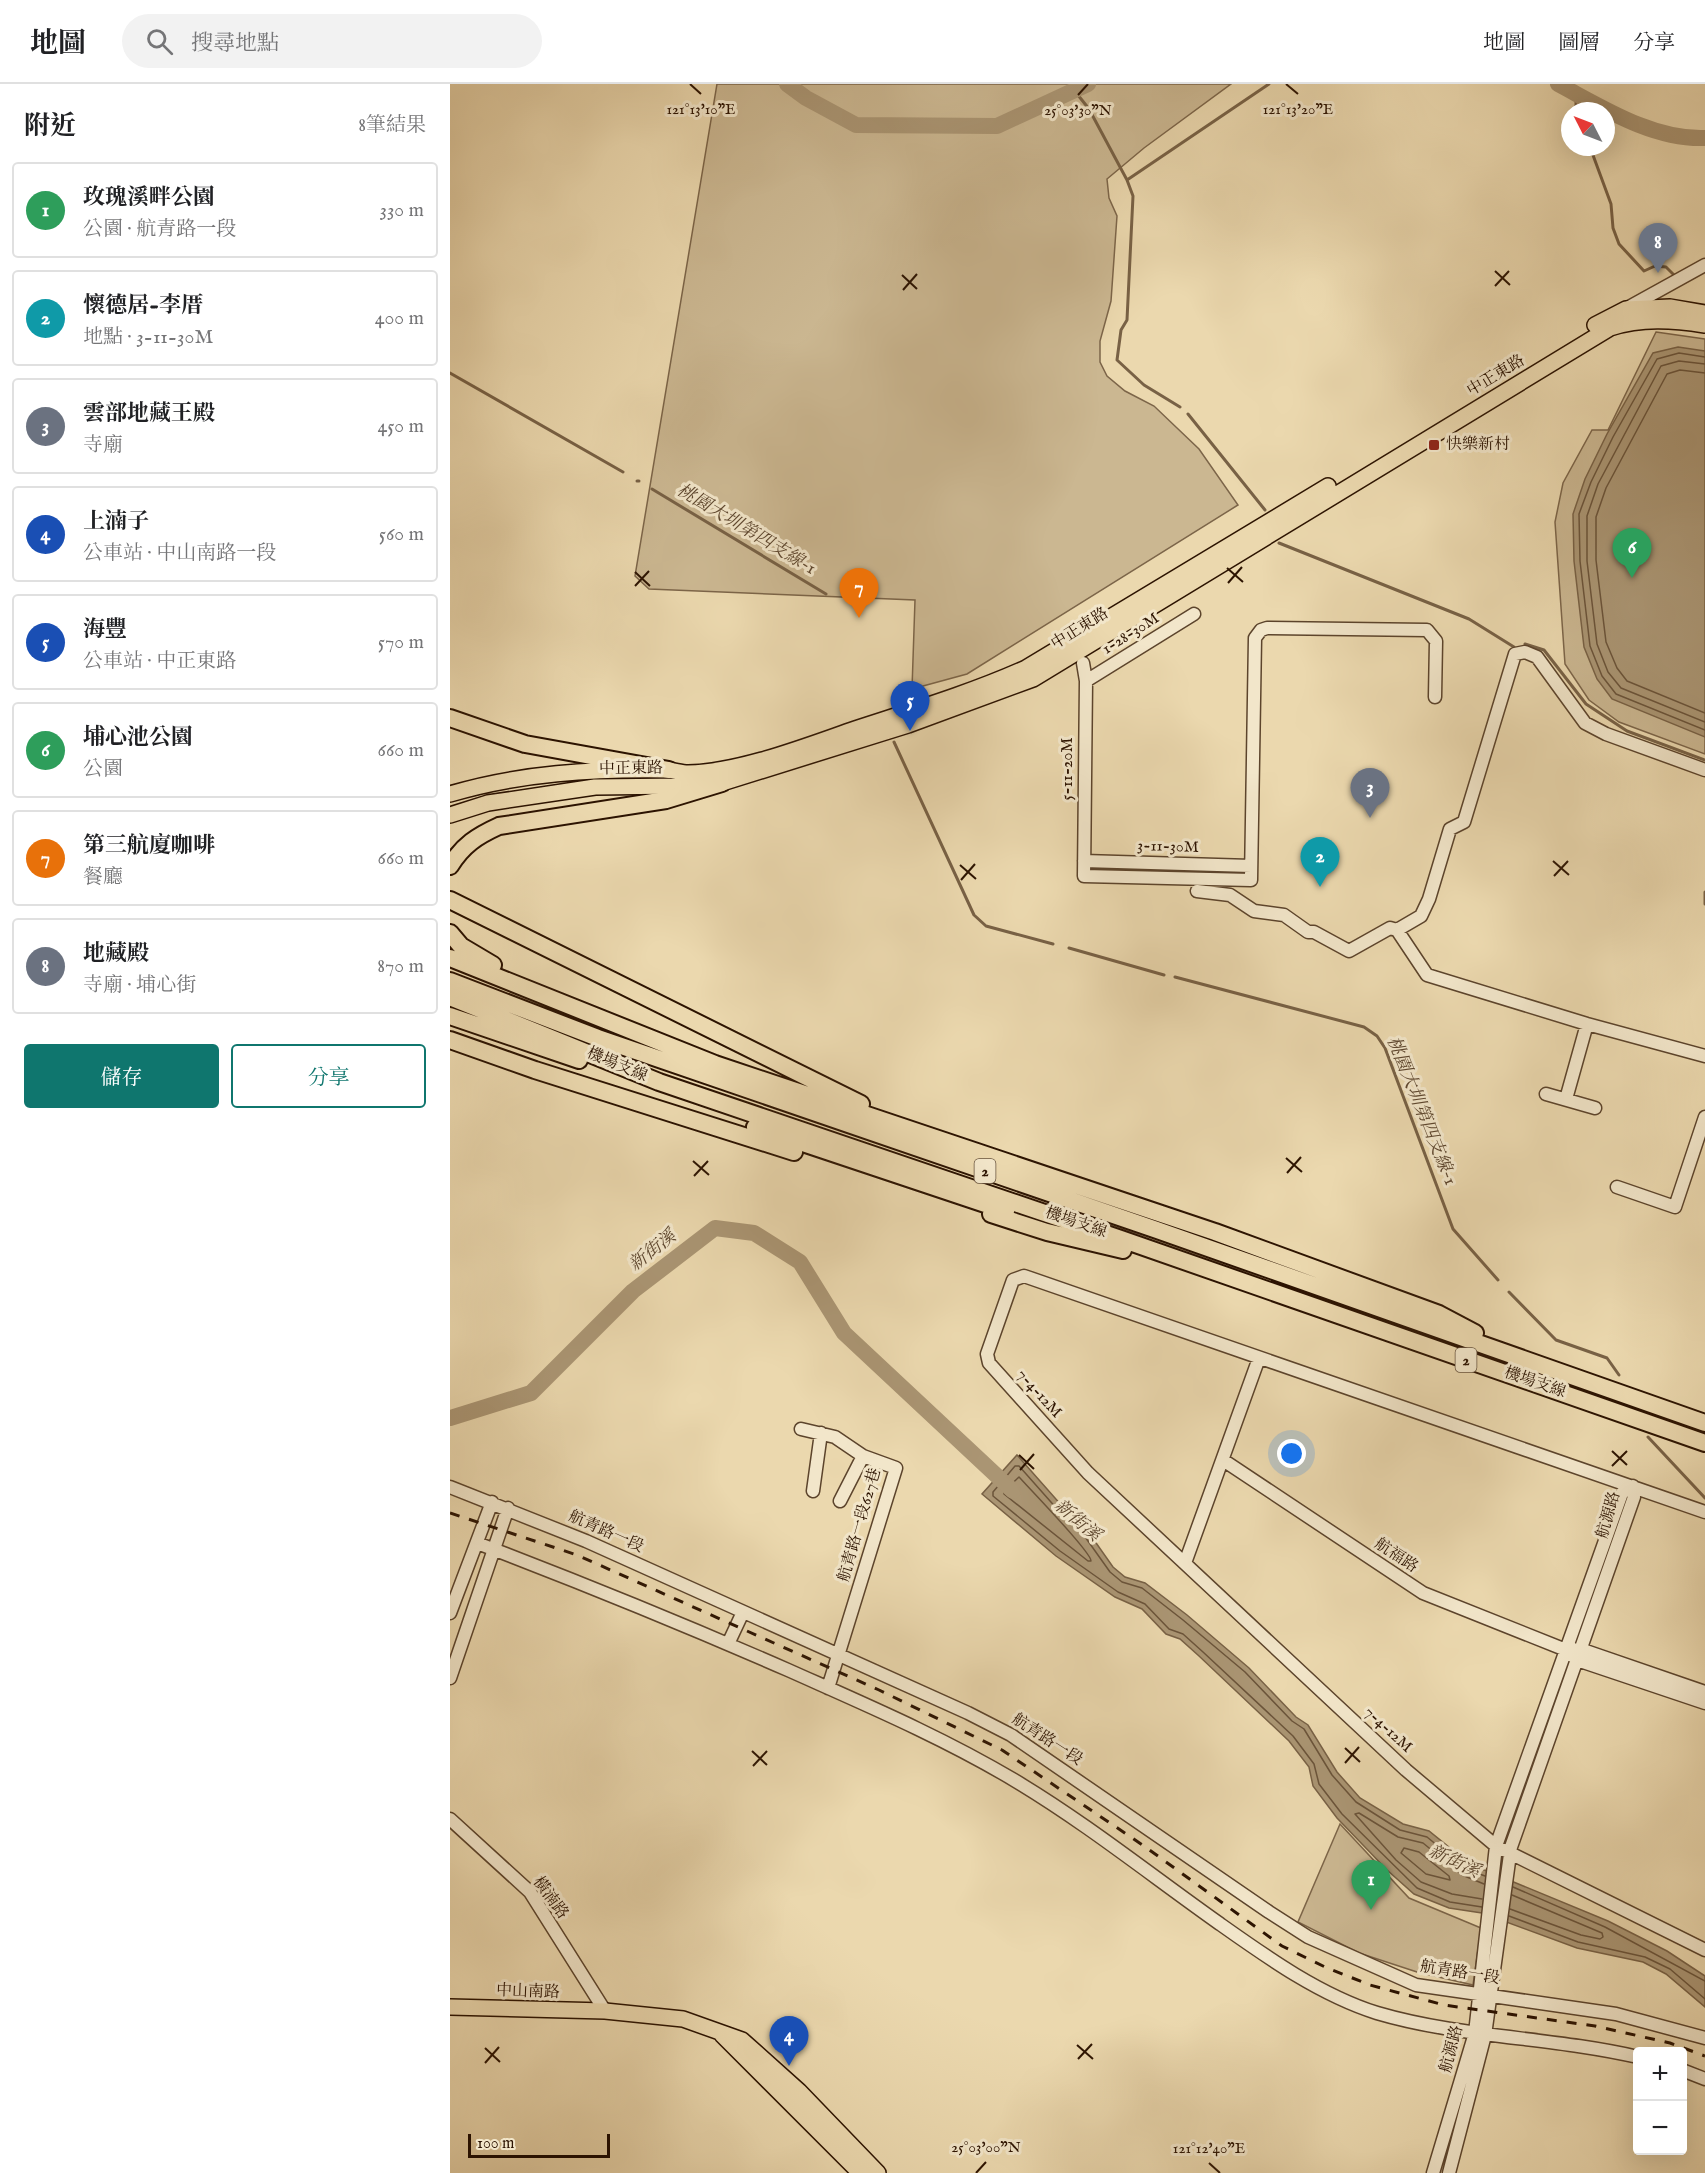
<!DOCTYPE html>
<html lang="zh-TW">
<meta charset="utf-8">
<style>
body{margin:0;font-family:"IM FELL English","Noto Serif TC",serif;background:#f2f2f2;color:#202124}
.controls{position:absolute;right:18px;bottom:18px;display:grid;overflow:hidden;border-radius:6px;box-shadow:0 6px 24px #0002}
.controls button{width:54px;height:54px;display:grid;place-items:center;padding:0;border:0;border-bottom:2px solid #e0e0e0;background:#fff;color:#202124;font:30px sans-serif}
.compass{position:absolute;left:1111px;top:18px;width:54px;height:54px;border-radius:50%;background:#fff;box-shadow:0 6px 24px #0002;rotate:312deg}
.scale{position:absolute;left:18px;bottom:15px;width:142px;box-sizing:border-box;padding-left:6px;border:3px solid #2c1301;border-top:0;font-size:16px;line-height:21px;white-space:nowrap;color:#2c1301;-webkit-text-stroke:4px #f2e6ca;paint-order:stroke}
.you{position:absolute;left:842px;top:1370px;width:21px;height:21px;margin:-15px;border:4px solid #fff;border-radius:50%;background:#1a73e8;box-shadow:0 0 0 9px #1a73e833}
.badge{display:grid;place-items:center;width:39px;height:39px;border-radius:50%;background:#0f766e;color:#fff;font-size:20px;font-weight:700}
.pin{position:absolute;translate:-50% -50px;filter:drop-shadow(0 2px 3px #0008)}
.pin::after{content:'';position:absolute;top:32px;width:21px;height:18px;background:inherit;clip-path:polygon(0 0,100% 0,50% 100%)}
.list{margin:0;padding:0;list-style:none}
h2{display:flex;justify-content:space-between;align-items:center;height:78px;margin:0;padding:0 24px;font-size:26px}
h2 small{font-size:20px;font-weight:400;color:#757577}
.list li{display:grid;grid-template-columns:39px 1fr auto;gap:18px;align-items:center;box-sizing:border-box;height:96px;margin:0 12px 12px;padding:0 12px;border:2px solid #e0e0e0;border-radius:6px}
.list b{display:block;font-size:22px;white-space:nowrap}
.list p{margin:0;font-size:20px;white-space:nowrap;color:#757577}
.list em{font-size:20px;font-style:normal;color:#757577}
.actions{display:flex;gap:12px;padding:18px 24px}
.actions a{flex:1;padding:14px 0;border:2px solid #0f766e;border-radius:6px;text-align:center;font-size:21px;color:#0f766e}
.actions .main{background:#0f766e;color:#fff}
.icon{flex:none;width:33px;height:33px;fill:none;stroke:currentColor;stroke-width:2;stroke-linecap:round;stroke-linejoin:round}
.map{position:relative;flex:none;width:1255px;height:2089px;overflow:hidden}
header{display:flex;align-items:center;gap:36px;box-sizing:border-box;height:84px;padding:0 30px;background:#fff;border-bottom:2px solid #e0e0e0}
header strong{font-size:28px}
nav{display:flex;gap:33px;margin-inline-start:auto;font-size:21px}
.search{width:420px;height:54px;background:#f2f2f2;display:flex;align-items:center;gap:15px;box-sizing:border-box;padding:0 21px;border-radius:33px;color:#757577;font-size:22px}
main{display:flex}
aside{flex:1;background:#fff}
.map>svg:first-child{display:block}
</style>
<header>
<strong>地圖</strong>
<div class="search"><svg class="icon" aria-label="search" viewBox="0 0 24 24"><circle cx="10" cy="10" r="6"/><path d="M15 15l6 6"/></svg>搜尋地點</div>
<nav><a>地圖</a><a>圖層</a><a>分享</a></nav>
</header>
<main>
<aside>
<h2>附近<small>8筆結果</small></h2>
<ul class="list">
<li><span class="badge" style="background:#2e9e5b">1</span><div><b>玫瑰溪畔公園</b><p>公園 · 航青路一段</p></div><em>330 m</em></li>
<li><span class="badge" style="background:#0f9aa8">2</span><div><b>懷德居-李厝</b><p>地點 · 3-11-30M</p></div><em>400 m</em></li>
<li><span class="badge" style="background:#6b7280">3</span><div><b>雲部地藏王殿</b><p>寺廟</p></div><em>450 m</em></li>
<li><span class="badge" style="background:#1a4fb4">4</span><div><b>上湳子</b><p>公車站 · 中山南路一段</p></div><em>560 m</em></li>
<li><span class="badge" style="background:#1a4fb4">5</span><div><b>海豐</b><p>公車站 · 中正東路</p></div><em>570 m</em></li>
<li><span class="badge" style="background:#2e9e5b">6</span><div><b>埔心池公園</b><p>公園</p></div><em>660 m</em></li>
<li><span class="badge" style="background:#e8710a">7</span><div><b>第三航廈咖啡</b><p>餐廳</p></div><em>660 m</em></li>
<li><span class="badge" style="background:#6b7280">8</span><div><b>地藏殿</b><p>寺廟 · 埔心街</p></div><em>870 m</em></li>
</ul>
<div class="actions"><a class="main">儲存</a><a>分享</a></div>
</aside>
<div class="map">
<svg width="1255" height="2089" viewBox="0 0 1255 2089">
<rect width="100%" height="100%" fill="#ebd8ae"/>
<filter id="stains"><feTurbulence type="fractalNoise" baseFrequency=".00333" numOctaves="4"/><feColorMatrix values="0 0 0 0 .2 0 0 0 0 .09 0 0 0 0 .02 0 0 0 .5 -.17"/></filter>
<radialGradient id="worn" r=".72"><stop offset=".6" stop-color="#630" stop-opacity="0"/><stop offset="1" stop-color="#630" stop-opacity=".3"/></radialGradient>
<path fill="#cbb791" stroke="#7c6549" stroke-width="1.5" d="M267,0H781L694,64L657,95L659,114L667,132L661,217L650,257V278L657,292L675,307L704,322L749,365L788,421L517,590L462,605L465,516L199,505L185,492Z
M1206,248L1255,255V670L1169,638L1139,616L1115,580L1105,438L1113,399L1142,346H1158Z
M890,1740L959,1814L1031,1844L1023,1901L967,1888L909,1869L848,1838Z"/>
<path fill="#aa9573" stroke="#786145" stroke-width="1.5" d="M1228,263L1255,267V653L1162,615L1147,595L1134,563L1124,477L1123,430L1135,395L1157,350L1203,269Z
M567,1371L620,1431L637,1446L663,1483L675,1493L695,1499L737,1531L799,1584L846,1633L858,1641L887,1688L910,1714L953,1740L979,1747L1020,1780L1158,1837L1217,1867L1255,1892V1923L1216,1890L1193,1878L1127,1864L1032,1829L999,1824L964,1810L937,1786L887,1734L863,1702L859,1683L839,1657L749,1572L730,1555L716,1550L692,1525L665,1513L606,1472L532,1410Z"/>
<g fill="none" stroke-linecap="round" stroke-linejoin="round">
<path stroke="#6b543a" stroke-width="1.5" d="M1255,273L1229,269L1207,275L1163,353L1141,398L1129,430L1130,477L1140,562L1152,592L1166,610L1255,646
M1255,280L1229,277L1211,282L1148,400L1137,432V477L1147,560L1158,588L1171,604L1255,638
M1255,289L1230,286L1217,290L1156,404L1146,433V476L1156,558L1167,584L1177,597L1255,629
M569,1393C580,1405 642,1469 641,1477H638L554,1410V1407Z
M954,1764L969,1768L999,1792L1000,1796L976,1790L951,1769Z
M1063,1803L1155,1843L1255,1897
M1032,1815L1002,1810L971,1798L946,1776L905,1730L909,1729L948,1753L973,1759L1012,1791L1034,1800
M1032,1823L1000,1818L967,1804L892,1730L869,1700L864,1680L843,1652L753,1568L733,1550L719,1545L695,1520L668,1508L610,1467L543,1412V1408L565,1382H569L616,1435L633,1450L660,1488L672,1498L692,1504L733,1536L795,1588L842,1637L854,1645L882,1691L906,1718L950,1746L977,1753L1016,1785L1035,1792
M1060,1825L1131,1851L1150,1855L1153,1853L1152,1849L1062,1811
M1059,1832L1128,1858L1195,1873L1220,1885L1255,1915"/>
<path stroke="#786145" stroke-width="3" d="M624,6L639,25L677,96L683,112L677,236L671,246L667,276L694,301L730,323
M1126,27V10
M1140,63L1161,120L1163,144L1169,160L1194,187L1205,182L1216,183L1224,191
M677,96L819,0
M0,289L173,388
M738,330L815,426
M187,397H189
M202,405L376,510
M829,459L1019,535L1064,563
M1075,560L1094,566L1136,620L1177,647L1255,676
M444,658L524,831L536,842L603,860
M1255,808V820
M619,864L714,891
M725,893L914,943L927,952L935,964L1003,1145L1048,1196
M1059,1208L1106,1256L1157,1274L1169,1291
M1198,1353L1255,1414"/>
<path stroke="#aa9573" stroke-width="16" d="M337,0L356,14L406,41L547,42L638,0
M1108,0C1153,24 1203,56 1255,54
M0,1334L81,1309L183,1207L265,1144L304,1149L350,1178L394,1249L563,1407"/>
<g stroke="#5c442c" stroke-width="15">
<path id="minor" d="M1179,223L1255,181
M633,579L636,597L634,792L801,796L805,554L811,546L817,544L977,546L986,557L985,613
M636,597L744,530
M634,777L801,782
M747,807L780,811L804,827L834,831L858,848H864L899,867L940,844L947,846L977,891L1137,940L1255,972
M947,846L971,832L979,815L1000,745L1014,738L1065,570L1075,568L1087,573L1135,639L1156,650L1255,686
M1096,1010L1145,1024
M1116,1015L1137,940
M1167,1103L1225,1123L1255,1033
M351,1345L385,1353L413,1372L446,1384L378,1604
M773,1376L973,1509L1116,1566L1127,1576L1255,1619
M0,1403L136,1457L518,1629L561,1651L819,1828L858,1853L966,1901L1166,1930L1255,1954
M363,1407L371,1349
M390,1417L413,1372
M1255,1428L574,1192L563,1196L537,1270L539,1279L638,1389L956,1686L1046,1762L1255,1866
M27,1459C132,1499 235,1541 338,1586C414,1620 492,1653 564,1696C636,1739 702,1792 770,1840C818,1874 870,1911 927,1929C1012,1954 1102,1953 1188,1973
M735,1479L809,1274
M0,1529L42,1418
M278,1560L293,1528
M1122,1566L1130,1565L1255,1608
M0,1594L58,1424
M0,1735L80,1808L155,1927
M1232,1986L1255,1995
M983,2089L1025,1949L1046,1762L1172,1409L1183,1402L1184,1413L1061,1763L1035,1951L999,2089"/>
</g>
<g stroke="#2c1301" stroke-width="18">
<path id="major" d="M1145,241L1176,225L1220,223L1255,229
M0,710C70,689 143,685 216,686C223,686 231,689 238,689C290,688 356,662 405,645C463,626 520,609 576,584L878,402
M0,731L38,719L145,703L232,702L272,699L458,641L583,595L1160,244C1192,234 1222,236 1255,241
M0,1923L155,1927L233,1935L292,1956L349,2007L428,2089
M272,1951L410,2089"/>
</g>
<g stroke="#2c1301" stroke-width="20">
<path id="highway" d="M0,634L75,660L219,686
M0,782C13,761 27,752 49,742L216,716L272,699
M0,816L411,1020
M0,849L11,862L43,881
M0,874L265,980L765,1148L989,1230L1025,1249
M0,897L148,954L707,1146L1255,1339
M0,913L209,998L671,1155L1255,1359
M0,932L129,976
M0,956L85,986L344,1068
M305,1043L556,1127
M541,1130L597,1148L673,1166"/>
</g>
<use href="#minor" stroke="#f2e6ca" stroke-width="12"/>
<use href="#major" stroke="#ebd8ae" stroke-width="15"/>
<use href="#highway" stroke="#ebd8ae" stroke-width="16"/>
<path stroke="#2c1301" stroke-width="3" stroke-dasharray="10 10" stroke-linecap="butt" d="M0,1429L127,1471L429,1606L552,1666L694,1762L832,1862L875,1883L920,1901L994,1921L1145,1942L1220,1959L1255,1972"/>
</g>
<path fill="none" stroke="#2c1301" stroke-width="2" d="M240,0L251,10M836,0L848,10M628,11L638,0M1045,187L1060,201M452,191L467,205M1045,202L1059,187M453,206L467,190M777,484L793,498M185,488L200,502M778,499L792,483M185,502L199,487M1103,777L1119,791M510,781L526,795M1104,792L1118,777M511,796L525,780M836,1074L852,1088M243,1077L259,1091M837,1089L851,1073M244,1092L258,1077M1162,1367L1177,1381M569,1371L584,1385M1162,1382L1177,1367M570,1386L584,1370M895,1664L910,1678M302,1667L317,1681M895,1679L909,1663M303,1682L317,1667M627,1961L643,1975M35,1964L50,1978M628,1975L642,1960M35,1979L49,1963M759,2079L770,2089M526,2089L536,2078"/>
<rect fill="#8f2418" stroke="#f2e6ca" stroke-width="2" x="978" y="355" width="12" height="12" rx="3"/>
<g text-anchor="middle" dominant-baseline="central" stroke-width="6" stroke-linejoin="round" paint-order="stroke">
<g fill="#f2e6ca" stroke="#67523d" stroke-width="1.5">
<rect x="524.5" y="1075" width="21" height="24" rx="4.5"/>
<rect x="1005.5" y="1264" width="21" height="24" rx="4.5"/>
</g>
<g font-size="15" font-weight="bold" fill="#2c1301">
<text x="535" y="1087">2</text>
<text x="1016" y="1276">2</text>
</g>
<g font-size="16" fill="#2c1301" stroke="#f2e6ca">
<text transform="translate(1046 292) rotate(-31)">中正東路</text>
<text transform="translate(630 545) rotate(-32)">中正東路</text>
<text transform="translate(681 550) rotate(-32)">1-28-30M</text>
<text transform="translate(181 685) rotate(-1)">中正東路</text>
<text transform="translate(618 685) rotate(-90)">5-11-20M</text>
<text transform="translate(718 763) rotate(2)">3-11-30M</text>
<text transform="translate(167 981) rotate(23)">機場支線</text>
<text transform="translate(626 1139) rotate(19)">機場支線</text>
<text transform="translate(1085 1299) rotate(19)">機場支線</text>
<text transform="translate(589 1310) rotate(48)">7-4-12M</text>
<text transform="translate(1159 1431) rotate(-74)">航源路</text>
<text transform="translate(410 1441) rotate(-74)">航青路一段627巷</text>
<text transform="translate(156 1448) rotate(24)">航青路一段</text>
<text transform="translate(946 1472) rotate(34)">航福路</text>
<text transform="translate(938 1646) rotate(43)">7-4-12M</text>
<text transform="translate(597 1656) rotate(33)">航青路一段</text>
<text transform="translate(100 1814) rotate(54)">橫湳路</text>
<text transform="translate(1010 1889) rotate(9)">航青路一段</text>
<text transform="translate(78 1908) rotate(2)">中山南路</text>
<text transform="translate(1002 1965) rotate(-75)">航源路</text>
</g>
<g font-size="16" fill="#2c1301" stroke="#f2e6ca" text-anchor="start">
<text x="996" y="361">快樂新村</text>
</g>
<g font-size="18" font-style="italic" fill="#5e472f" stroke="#f2e6ca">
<text transform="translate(296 446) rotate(31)">桃園大圳第四支線-1</text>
<text transform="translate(971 1027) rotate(68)">桃園大圳第四支線-1</text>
<text transform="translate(203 1167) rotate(-38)">新街溪</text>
<text transform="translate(627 1437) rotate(40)">新街溪</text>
<text transform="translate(1004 1778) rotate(25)">新街溪</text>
</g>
</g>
<g font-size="15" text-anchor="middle" fill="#2c1301" stroke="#f2e6ca" stroke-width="6" stroke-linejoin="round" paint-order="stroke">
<text x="251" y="30">121°13'10"E</text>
<text x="848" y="30">121°13'20"E</text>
<text x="628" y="31">25°03'30"N</text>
<text x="536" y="2068">25°03'00"N</text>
<text x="759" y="2069">121°12'40"E</text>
</g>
<rect width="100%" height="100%" filter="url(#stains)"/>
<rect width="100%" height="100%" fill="url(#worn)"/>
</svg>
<div class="controls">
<button>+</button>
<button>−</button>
</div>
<svg class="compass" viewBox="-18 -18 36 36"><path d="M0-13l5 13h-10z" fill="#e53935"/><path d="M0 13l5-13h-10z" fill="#757577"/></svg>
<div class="scale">100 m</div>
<div class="you"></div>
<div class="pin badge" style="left:921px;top:1826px;background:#2e9e5b">1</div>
<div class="pin badge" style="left:870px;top:803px;background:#0f9aa8">2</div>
<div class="pin badge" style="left:920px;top:734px;background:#6b7280">3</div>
<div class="pin badge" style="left:339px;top:1982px;background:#1a4fb4">4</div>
<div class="pin badge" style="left:460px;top:647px;background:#1a4fb4">5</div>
<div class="pin badge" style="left:1182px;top:494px;background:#2e9e5b">6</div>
<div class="pin badge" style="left:409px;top:534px;background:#e8710a">7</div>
<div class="pin badge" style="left:1208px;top:189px;background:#6b7280">8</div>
</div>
</main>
